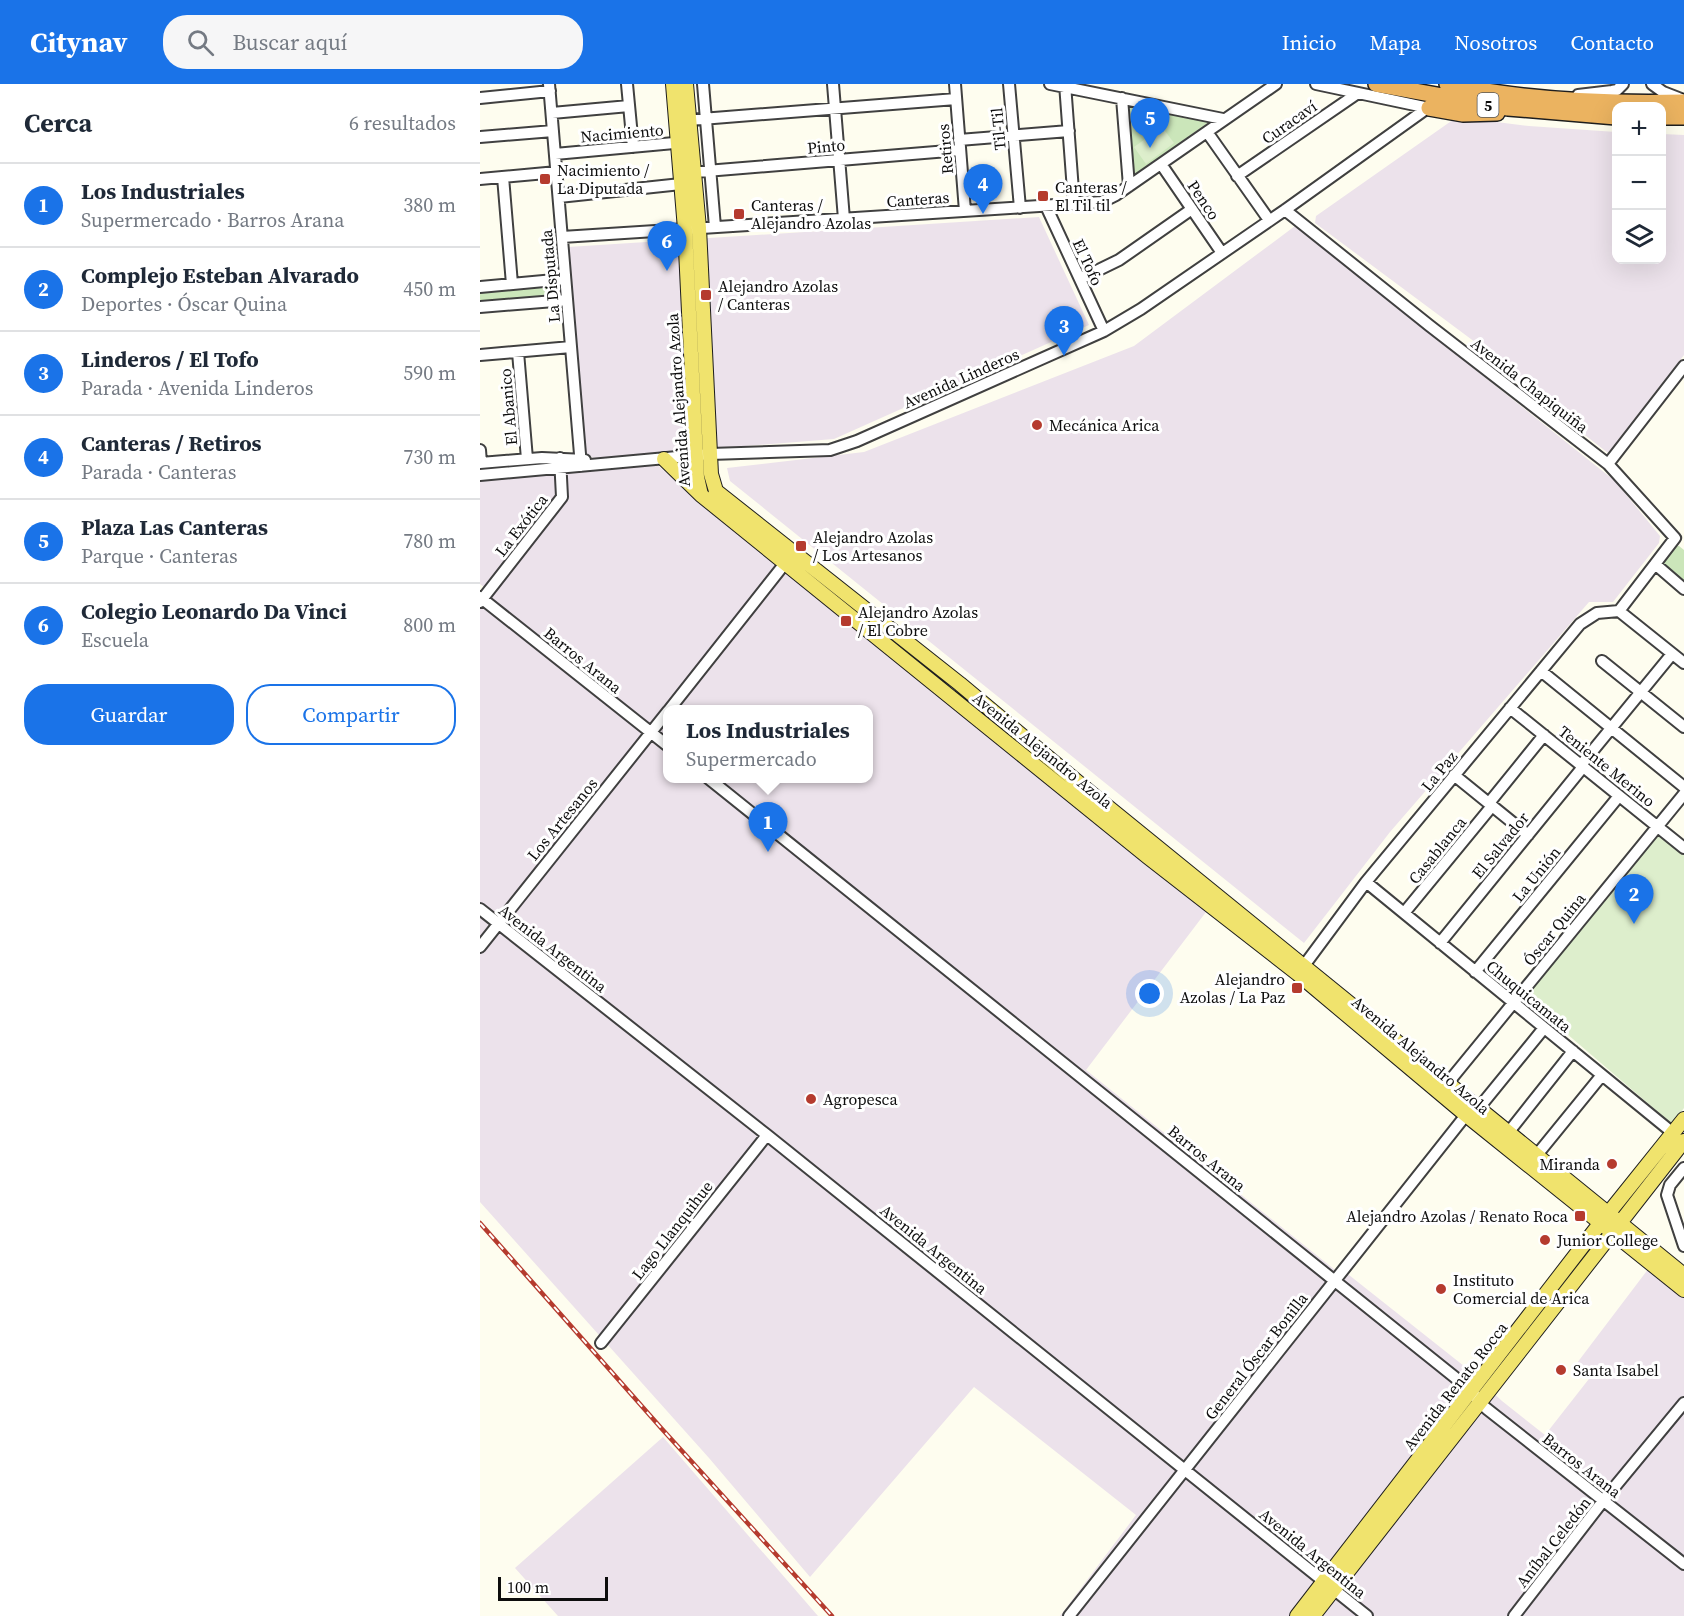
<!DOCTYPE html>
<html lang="es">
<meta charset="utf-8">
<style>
body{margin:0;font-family:"Source Serif 4",serif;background:#f6f6f7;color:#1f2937}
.controls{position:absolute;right:18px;top:18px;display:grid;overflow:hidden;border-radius:12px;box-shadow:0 6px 24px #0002}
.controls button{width:54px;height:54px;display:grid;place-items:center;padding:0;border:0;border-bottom:2px solid #e0e1e3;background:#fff;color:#1f2937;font:30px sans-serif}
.scale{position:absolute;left:18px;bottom:15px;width:110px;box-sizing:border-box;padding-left:6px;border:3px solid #0d0d0d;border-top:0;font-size:16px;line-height:21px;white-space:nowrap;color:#0d0d0d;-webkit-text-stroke:4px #fff;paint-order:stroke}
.you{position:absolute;left:670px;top:910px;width:21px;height:21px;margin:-15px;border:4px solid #fff;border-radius:50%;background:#1a73e8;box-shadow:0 0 0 9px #1a73e833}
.badge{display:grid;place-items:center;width:39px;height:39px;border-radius:50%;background:#1a73e8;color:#fff;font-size:20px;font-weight:700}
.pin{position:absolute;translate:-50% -50px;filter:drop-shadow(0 2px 3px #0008)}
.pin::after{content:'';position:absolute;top:32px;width:21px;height:18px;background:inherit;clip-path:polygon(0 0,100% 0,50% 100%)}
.popup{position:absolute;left:183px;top:621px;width:210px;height:78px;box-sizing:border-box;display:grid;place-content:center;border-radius:12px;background:#fff;filter:drop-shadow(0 2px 4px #0005);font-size:20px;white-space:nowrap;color:#747a83}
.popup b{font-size:22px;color:#1f2937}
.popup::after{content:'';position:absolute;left:50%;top:100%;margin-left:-12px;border:12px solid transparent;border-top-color:#fff}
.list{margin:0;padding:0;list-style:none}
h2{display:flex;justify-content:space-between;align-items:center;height:78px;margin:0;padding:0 24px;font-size:26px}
h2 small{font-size:20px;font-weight:400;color:#747a83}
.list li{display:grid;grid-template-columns:39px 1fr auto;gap:18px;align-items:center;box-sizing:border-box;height:84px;padding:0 24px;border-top:2px solid #e0e1e3}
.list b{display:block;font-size:22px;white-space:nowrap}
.list p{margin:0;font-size:20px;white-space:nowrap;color:#747a83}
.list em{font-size:20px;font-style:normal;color:#747a83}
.actions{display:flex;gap:12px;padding:18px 24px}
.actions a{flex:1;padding:14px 0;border:2px solid #1a73e8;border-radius:24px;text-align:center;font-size:21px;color:#1a73e8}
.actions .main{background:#1a73e8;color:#fff}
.icon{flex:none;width:33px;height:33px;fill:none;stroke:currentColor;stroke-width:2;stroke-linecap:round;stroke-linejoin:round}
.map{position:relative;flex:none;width:1204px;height:1532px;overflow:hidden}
header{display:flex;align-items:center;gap:36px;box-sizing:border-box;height:84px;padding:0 30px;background:#1a73e8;color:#fff}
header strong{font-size:28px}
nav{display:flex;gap:33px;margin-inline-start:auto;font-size:21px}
.search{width:420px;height:54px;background:#f6f6f7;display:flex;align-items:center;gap:15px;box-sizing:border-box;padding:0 21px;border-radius:24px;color:#747a83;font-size:22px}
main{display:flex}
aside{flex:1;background:#fff}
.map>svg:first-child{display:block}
</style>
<header>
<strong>Citynav</strong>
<div class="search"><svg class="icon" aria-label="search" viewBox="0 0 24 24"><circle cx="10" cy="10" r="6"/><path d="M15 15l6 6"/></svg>Buscar aquí</div>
<nav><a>Inicio</a><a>Mapa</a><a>Nosotros</a><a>Contacto</a></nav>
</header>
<main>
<aside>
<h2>Cerca<small>6 resultados</small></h2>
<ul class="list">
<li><span class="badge">1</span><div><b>Los Industriales</b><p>Supermercado · Barros Arana</p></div><em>380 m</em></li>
<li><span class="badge">2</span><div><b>Complejo Esteban Alvarado</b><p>Deportes · Óscar Quina</p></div><em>450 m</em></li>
<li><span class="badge">3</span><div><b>Linderos / El Tofo</b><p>Parada · Avenida Linderos</p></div><em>590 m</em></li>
<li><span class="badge">4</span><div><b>Canteras / Retiros</b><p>Parada · Canteras</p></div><em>730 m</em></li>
<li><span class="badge">5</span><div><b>Plaza Las Canteras</b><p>Parque · Canteras</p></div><em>780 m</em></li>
<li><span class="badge">6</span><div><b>Colegio Leonardo Da Vinci</b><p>Escuela</p></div><em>800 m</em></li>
</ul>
<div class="actions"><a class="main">Guardar</a><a>Compartir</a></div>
</aside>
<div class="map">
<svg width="1204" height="1532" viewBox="0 0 1204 1532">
<rect width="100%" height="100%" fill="#fefdef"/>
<path fill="#ece2eb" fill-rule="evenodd" d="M977,33L1049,42L1136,48V176H1182V50L1204,51V271L1128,369L1000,269L1003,264L835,139L836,132Z
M559,133L609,241L354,355L113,374L98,363L88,163Z
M815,142L1135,397L1180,452L1179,459L1133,518H1109L910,748L824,859L250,397L247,384L384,368L654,262Z
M176,380L726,828L606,986L855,1186L869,1191L989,1286L1022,1317L1065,1351L1112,1291L1097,1279L1169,1184L1204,1211V1532H580L656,1431L494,1303L330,1493L229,1374L0,1118V519L9,507L0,500V395ZM188,626H388V694H188Z
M183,1353L338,1532H78L35,1484Z"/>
<path fill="#cbe6ba" d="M644,18L732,36L652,92Z
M67,200L70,209L67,212L0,218V205Z
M1193,462H1199L1204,466V500L1180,481Z"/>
<path fill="#dec" d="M682,43L694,59L666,80L654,63Z
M1179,746L1204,767V1024L1192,1040L1044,913Z"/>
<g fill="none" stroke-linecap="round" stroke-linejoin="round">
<g stroke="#404040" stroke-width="14">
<path id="minor" d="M69,0L101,382
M147,0L153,63
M223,0L235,143
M353,0L364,135
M475,0L485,127
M529,0L540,124
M570,0L743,35
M585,0L594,120
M836,0L949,24
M1172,0L1183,8L1201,15
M1098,11L1132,7L1137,6L1143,0
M0,14L70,7
M642,14L649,102
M72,29L149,22
M209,36L476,15
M727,48L789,136
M0,53L73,47
M479,56L589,47
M75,70L205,58
M681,80L742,169
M214,88L480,66
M757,92L878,9
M23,93L32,200
M0,95L77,88
M79,113L201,100
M566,122L624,247
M805,126L950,242L1128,380L1195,454L1139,527
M82,153L622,118L636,111L796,0
M600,195L639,176L712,125
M0,203L85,195
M0,223L87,216
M38,268L47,375
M0,271L91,263
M0,366L1,379
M0,379L62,374L105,376
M1128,380L1204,282
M0,391L230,370L350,366L377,357L624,247L661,225L805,126L953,20
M1175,480L1204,505
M0,513L188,662
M0,518L82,413L80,374
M1139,527L1204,579
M1122,577L1204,643
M1061,587L1204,703
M1030,624L1204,764
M189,626L310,473
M1101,681L1192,570
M974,691L1048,751
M228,694L992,1307L999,1318L1007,1325L1204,1480
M1009,719L1064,651
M886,798L1193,1049
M0,825L287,1051L887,1532
M924,829L1012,722
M960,859L1103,683
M0,863L188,627
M820,887L886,798L1100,540L1117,529L1139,527
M995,888L1139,712
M967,1000L1204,710
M998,1025L1064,944
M1028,1049L1093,967
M1056,1072L1122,991
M1204,1084L1190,1101L1187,1111L1204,1162
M121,1259L287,1051
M589,1532L986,1031
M1034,1532L1123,1417L1204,1319"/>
</g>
<g stroke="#1e1e1e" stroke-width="16">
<path id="major" d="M193,0L205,145L217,393L221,411
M206,0L219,144L231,390L236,407L480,600L618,715L1204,1191
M184,375L221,411L668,773L818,890L986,1031L1204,1206
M817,1532L1115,1146L1204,1035
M833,1532L1204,1057"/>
</g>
<g stroke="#1e1e1e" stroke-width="18">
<path id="highway" d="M896,0L1028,24L1136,33
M967,0C1045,16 1124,20 1204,18
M949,24L983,30L1017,29
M1182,33H1204"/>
</g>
<use href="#minor" stroke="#fff" stroke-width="10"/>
<use href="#major" stroke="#f0e36d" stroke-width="14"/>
<use href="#highway" stroke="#ebb360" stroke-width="15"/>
<g stroke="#b53b2e" stroke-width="4.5">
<path id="rail" d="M0,1139L182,1345L352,1532"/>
</g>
<use href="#rail" stroke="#fff" stroke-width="2" stroke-dasharray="7" stroke-linecap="butt"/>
</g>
<g fill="#b53b2e" stroke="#fff" stroke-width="2">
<rect x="59" y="89" width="12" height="12" rx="3"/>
<rect x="557" y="106" width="12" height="12" rx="3"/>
<rect x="253" y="124" width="12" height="12" rx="3"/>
<rect x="220" y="205" width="12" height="12" rx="3"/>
<circle cx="557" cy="341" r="6"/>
<rect x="315" y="456" width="12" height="12" rx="3"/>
<rect x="360" y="531" width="12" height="12" rx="3"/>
<rect x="811" y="898" width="12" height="12" rx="3"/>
<circle cx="331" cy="1015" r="6"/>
<circle cx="1132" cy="1080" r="6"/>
<rect x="1094" y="1126" width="12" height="12" rx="3"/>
<circle cx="1065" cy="1156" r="6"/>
<circle cx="961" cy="1205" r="6"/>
<circle cx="1081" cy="1286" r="6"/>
</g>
<g text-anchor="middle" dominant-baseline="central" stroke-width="6" stroke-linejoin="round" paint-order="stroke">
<rect fill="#fff" stroke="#565656" stroke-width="1.5" x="997.5" y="9" width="21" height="24" rx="4.5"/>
<g font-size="15" font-weight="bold" fill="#0d0d0d">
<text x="1008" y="21">5</text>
</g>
<g font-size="16" fill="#0d0d0d" stroke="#fff">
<text transform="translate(809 38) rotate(-35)">Curacaví</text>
<text transform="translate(518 45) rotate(-95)">Til-Til</text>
<text transform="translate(142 49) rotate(-5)">Nacimiento</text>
<text transform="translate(346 62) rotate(-5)">Pinto</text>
<text transform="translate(465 65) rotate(-95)">Retiros</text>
<text transform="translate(438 115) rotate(-4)">Canteras</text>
<text transform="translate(724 116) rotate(56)">Penco</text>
<text transform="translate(608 178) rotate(65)">El Tofo</text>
<text transform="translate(70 192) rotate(-95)">La Disputada</text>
<text transform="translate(481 294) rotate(-24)">Avenida Linderos</text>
<text transform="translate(1050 301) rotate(38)">Avenida Chapiquiña</text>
<text transform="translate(198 316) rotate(-94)">Avenida Alejandro Azola</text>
<text transform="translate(28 323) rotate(-95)">El Abanico</text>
<text transform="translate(41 441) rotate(-52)">La Exótica</text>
<text transform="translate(103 576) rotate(39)">Barros Arana</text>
<text transform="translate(563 666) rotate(39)">Avenida Alejandro Azola</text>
<text transform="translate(1127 682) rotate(39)">Teniente Merino</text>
<text transform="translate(959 687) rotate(-51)">La Paz</text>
<text transform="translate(82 735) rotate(-51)">Los Artesanos</text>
<text transform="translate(1020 761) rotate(-51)">El Salvador</text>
<text transform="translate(957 766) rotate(-51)">Casablanca</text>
<text transform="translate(1056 790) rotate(-51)">La Unión</text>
<text transform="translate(1074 845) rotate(-51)">Óscar Quina</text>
<text transform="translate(73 864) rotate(38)">Avenida Argentina</text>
<text transform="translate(1049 912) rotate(39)">Chuquicamata</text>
<text transform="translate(941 971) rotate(40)">Avenida Alejandro Azola</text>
<text transform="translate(727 1074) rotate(39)">Barros Arana</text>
<text transform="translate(192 1146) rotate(-52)">Lago Llanquihue</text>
<text transform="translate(454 1165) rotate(39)">Avenida Argentina</text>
<text transform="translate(776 1272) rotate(-52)">General Óscar Bonilla</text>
<text transform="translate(975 1302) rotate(-52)">Avenida Renato Rocca</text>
<text transform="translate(1102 1381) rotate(38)">Barros Arana</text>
<text transform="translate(1073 1458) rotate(-52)">Aníbal Celedón</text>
<text transform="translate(833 1469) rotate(39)">Avenida Argentina</text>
</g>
<g font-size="16" fill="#0d0d0d" stroke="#fff" text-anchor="start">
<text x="77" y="86">Nacimiento /<tspan x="77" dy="18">La Diputada</tspan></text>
<text x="575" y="103">Canteras /<tspan x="575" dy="18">El Til til</tspan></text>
<text x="271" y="121">Canteras /<tspan x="271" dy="18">Alejandro Azolas</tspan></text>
<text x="238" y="202">Alejandro Azolas<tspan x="238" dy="18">/ Canteras</tspan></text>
<text x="569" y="341">Mecánica Arica</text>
<text x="333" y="453">Alejandro Azolas<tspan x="333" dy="18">/ Los Artesanos</tspan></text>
<text x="378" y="528">Alejandro Azolas<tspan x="378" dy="18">/ El Cobre</tspan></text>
<text x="805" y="895" text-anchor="end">Alejandro<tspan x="805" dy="18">Azolas / La Paz</tspan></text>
<text x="343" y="1015">Agropesca</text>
<text x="1120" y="1080" text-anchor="end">Miranda</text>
<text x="1088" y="1132" text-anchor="end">Alejandro Azolas / Renato Roca</text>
<text x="1077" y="1156">Junior College</text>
<text x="973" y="1196">Instituto<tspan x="973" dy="18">Comercial de Arica</tspan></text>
<text x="1093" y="1286">Santa Isabel</text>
</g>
</g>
</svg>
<div class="controls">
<button>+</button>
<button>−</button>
<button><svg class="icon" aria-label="layers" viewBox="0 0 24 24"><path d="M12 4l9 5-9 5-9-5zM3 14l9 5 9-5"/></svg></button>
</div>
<div class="scale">100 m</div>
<div class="you"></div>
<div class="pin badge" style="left:288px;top:768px">1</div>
<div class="popup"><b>Los Industriales</b>Supermercado</div>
<div class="pin badge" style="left:1154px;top:840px">2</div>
<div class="pin badge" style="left:584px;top:272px">3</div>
<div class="pin badge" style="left:503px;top:130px">4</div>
<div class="pin badge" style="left:670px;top:64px">5</div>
<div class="pin badge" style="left:187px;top:187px">6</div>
</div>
</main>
